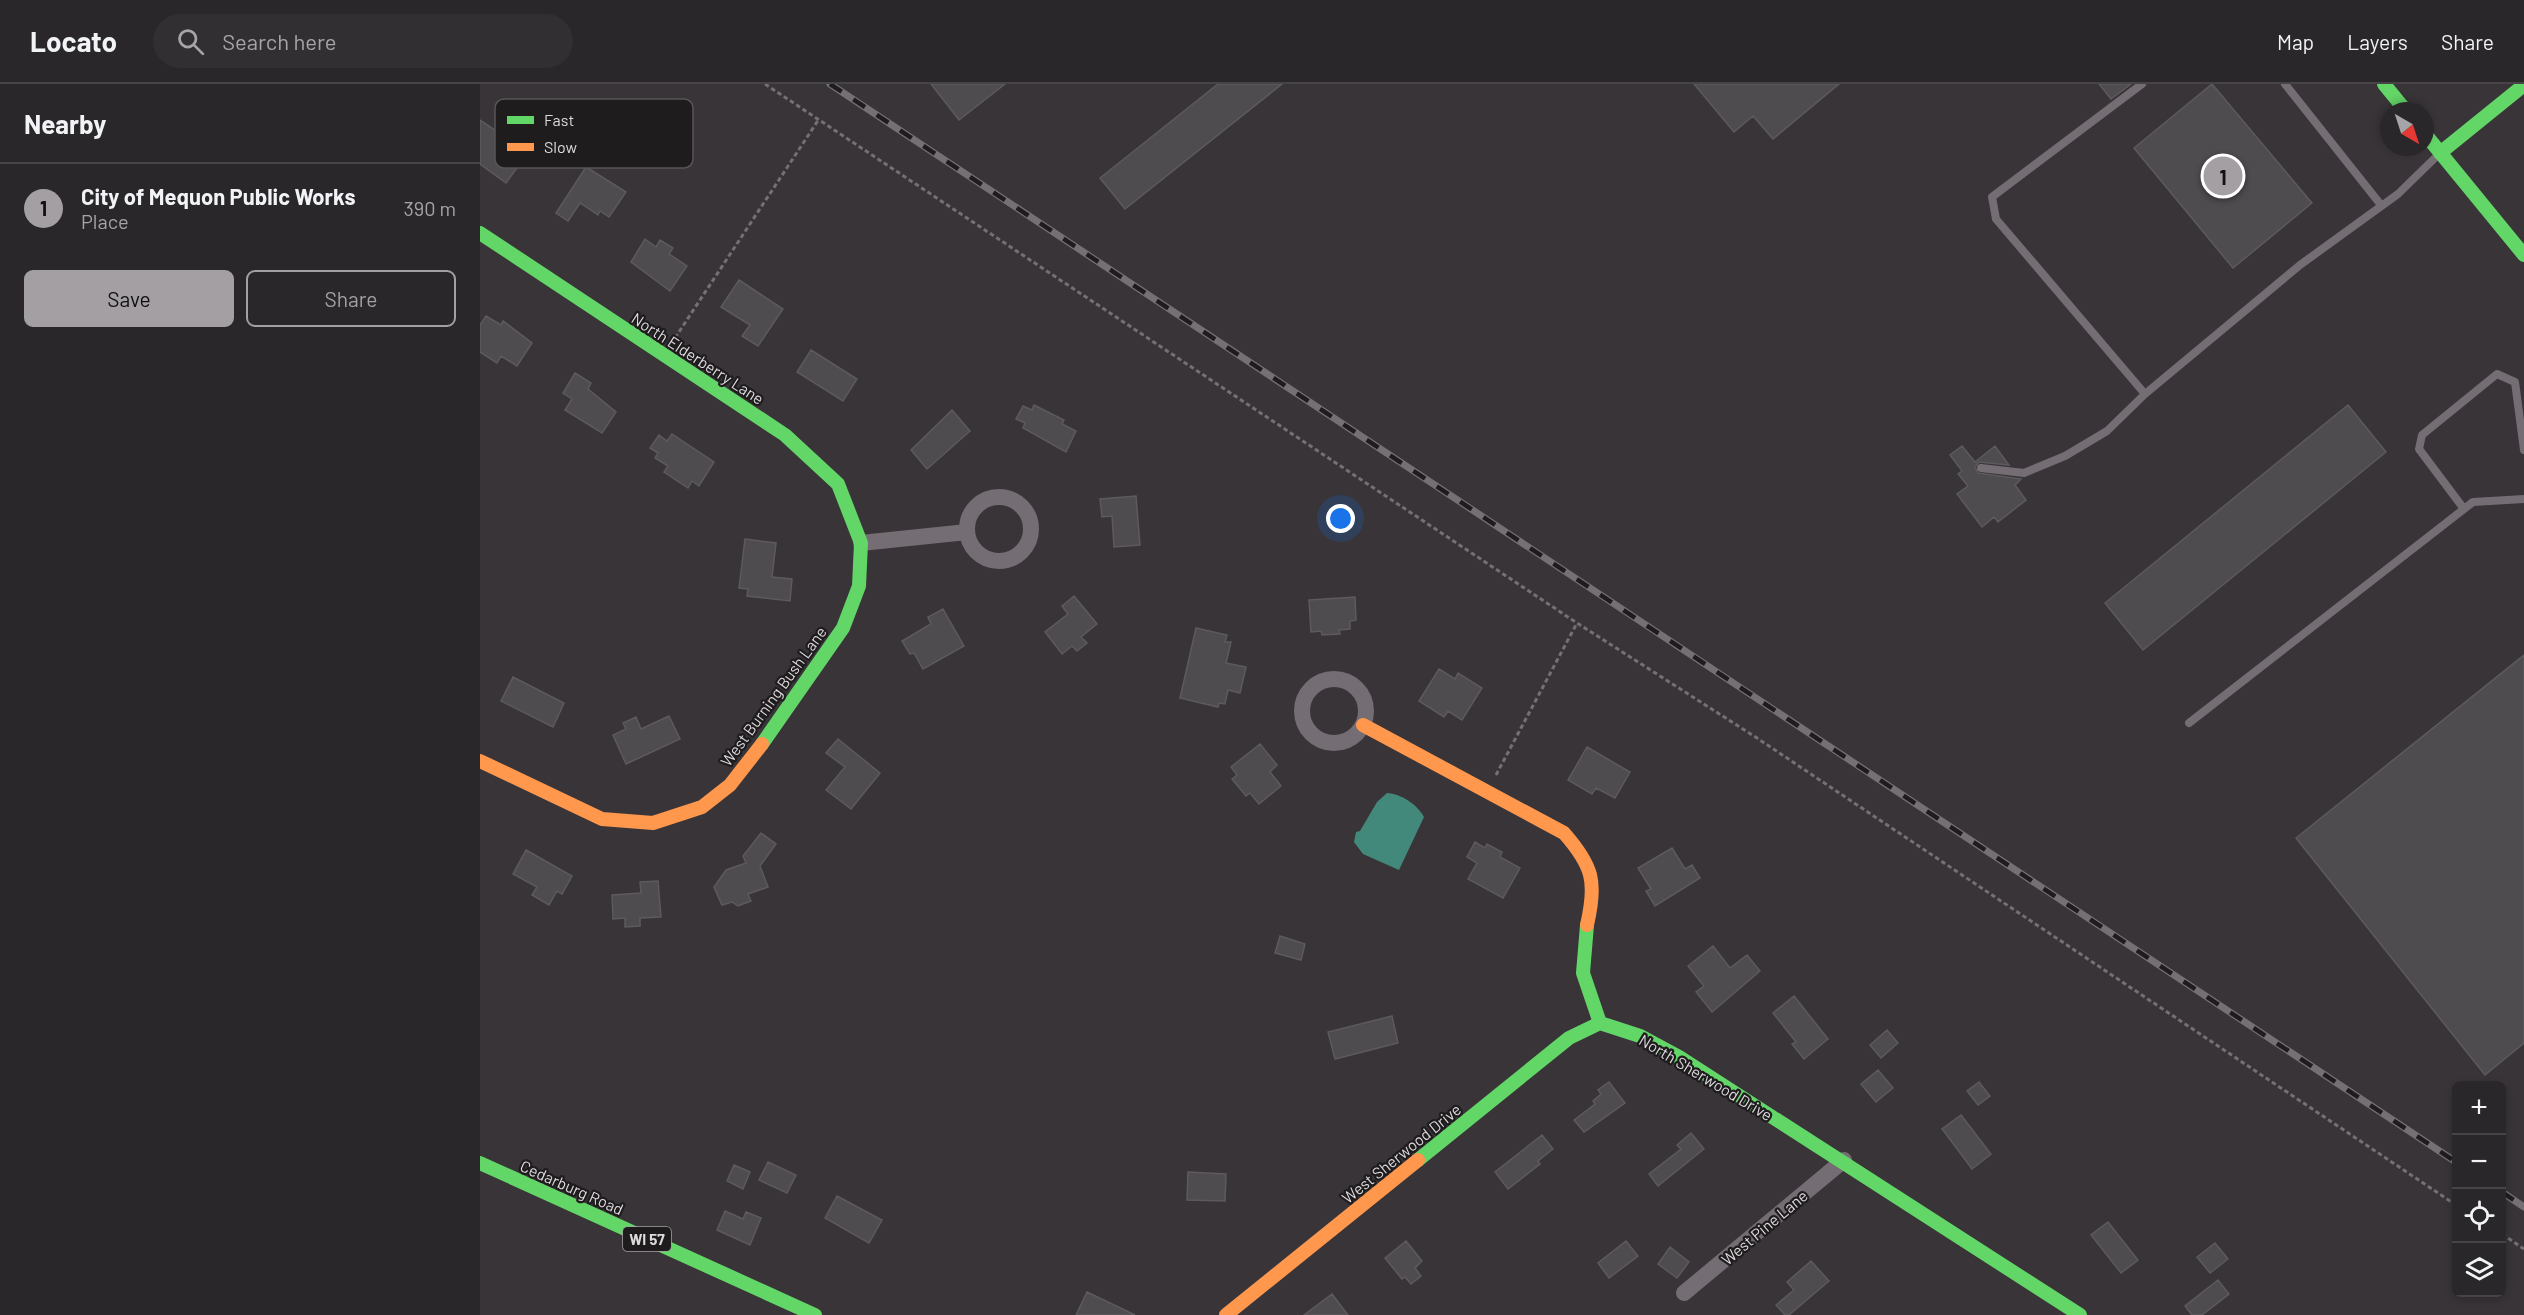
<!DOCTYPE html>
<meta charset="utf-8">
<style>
body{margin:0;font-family:Barlow,sans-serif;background:#322f32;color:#f1f3f6}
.controls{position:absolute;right:18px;bottom:18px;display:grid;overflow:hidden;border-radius:9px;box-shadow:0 3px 9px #0003}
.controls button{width:54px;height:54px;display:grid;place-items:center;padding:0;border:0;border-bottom:2px solid #464447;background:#2a272a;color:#f1f3f6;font:30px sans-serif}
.compass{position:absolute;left:1900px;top:18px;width:54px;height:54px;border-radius:50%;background:#2a272a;box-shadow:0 3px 9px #0003;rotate:141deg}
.you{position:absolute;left:861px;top:435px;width:21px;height:21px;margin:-15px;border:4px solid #fff;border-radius:50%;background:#1a73e8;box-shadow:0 0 0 9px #1a73e833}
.badge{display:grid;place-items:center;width:39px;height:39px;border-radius:50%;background:#a39fa3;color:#111;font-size:20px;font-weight:700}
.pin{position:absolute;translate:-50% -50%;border:3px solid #fff;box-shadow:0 2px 6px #0006}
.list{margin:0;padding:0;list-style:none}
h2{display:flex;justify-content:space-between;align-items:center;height:78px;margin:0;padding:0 24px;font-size:26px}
h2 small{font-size:20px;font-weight:400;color:#a5a5a8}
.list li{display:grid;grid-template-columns:39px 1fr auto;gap:18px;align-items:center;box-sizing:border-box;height:90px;padding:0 24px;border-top:2px solid #464447}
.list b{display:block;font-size:22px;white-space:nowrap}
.list p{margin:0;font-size:20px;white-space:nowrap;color:#a5a5a8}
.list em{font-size:20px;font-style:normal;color:#a5a5a8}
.actions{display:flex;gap:12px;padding:18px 24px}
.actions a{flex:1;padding:14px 0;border:2px solid #a39fa3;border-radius:9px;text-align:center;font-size:21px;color:#a39fa3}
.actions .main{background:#a39fa3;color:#111}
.icon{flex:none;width:33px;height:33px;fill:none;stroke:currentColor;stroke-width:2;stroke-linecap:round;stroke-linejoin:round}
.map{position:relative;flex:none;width:2044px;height:1231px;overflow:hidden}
header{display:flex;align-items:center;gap:36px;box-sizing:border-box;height:84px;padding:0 30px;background:#2a272a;border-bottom:2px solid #464447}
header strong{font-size:28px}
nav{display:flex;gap:33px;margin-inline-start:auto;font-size:21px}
.search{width:420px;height:54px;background:#322f32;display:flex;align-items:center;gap:15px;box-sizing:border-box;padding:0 21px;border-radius:33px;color:#a5a5a8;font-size:22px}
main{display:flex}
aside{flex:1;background:#2a272a}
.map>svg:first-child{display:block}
</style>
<header>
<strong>Locato</strong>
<div class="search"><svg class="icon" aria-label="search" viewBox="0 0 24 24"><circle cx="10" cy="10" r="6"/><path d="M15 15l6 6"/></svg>Search here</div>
<nav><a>Map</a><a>Layers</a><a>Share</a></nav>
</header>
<main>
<aside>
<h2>Nearby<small></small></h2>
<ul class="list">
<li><span class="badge">1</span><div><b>City of Mequon Public Works</b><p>Place</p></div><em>390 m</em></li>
</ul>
<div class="actions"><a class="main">Save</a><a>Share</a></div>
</aside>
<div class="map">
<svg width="2044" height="1231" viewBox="0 0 2044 1231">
<rect width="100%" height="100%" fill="#383438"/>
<path fill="#43897b" d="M907,709C921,710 937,720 944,733L919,786L883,770L874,758L876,748L880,747L897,718Z"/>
<path fill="#4f4c4f" stroke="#5d5a5d" stroke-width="1.5" d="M451,0H525L479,36Z
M738,0H802L645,125L620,94Z
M1214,0H1359L1293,55L1273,32L1254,48Z
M1619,0H1651L1631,15Z
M1732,0L1832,119L1753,184L1654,64Z
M0,36L39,62L35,68L41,72L39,76L41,78L26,99L0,80Z
M106,83L146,108L129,133L120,127L118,131L100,119L88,137L76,129Z
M165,155L176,163L180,156L193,164L189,170L207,182L190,207L151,178Z
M259,196L303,225L278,262L262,252L270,241L241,223Z
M6,232L21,241L23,237L52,259L37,282L21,272L17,279L0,268V241Z
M331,266L377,295L363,317L317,288Z
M95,289L111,299L108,305L136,328L122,349L85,326L92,315L83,309Z
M554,321L584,336L582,340L596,347L586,368L543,344L545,339L536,335L543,322L552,326Z
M1868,321L1906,368L1663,566L1625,519Z
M472,326L490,347L447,385L431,366Z
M192,350L234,378L219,402L212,397L208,404L184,388L188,382L175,374L178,369L170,364L179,351L187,357Z
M1482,362L1495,378L1515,362L1529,381L1499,378L1495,383L1498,389L1541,395L1535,401L1546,416L1518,438L1514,433L1502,443L1477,410L1488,402L1478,390L1482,387L1470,371Z
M656,412L660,461L634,463L632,432L622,433L620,415Z
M265,455L296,459L292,493L312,495L310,517L267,512L268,505L259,504Z
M594,512L617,540L601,553L607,559L597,567L592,562L582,570L565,548L588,530L582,522Z
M875,513L876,536L870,537V545L859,546L860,550L842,551L841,547L831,548L829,516Z
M463,525L484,562L443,585L434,569L430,570L422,557L451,540L448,533Z
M716,544L747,551L745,558H751L746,579L766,583L760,609L748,606L745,620L739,619L738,623L700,614Z
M2044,571V959L2005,991L1816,754Z
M959,585L975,595L978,589L1002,604L982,636L968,627L964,633L939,617Z
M33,593L84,619L73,643L21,617Z
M189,632L200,655L146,680L133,651L146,645L143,639L156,633L161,645Z
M358,655L400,689L371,725L346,706L365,683L346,669Z
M780,660L797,681L790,688L801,702L779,720L770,709L766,712L752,695L757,691L751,683Z
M1107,663L1150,688L1135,714L1116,704L1112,710L1088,696Z
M281,749L296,760L280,782L288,803L268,810L271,817L258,822L252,818L242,821L234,803L246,786L266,779L263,772Z
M995,758L1005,764L1007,760L1022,768L1020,773L1040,784L1023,814L988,795L997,779L987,773Z
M1192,764L1205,785L1212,781L1220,794L1175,822L1166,807L1171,805L1158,784Z
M46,766L92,792L82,810L77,807L69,821L52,811L57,803L33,790Z
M178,797L181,833L160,834V842L145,843V834L133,835L132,811L161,809L160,798Z
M800,852L825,860L821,876L795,869Z
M1233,862L1250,884L1267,871L1280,887L1232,928L1216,908L1224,902L1208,882Z
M1314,912L1348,955L1324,975L1312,960L1316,958L1293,929Z
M912,932L918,959L855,975L848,948Z
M1407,946L1418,959L1401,974L1390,961Z
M1398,986L1413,1004L1396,1018L1381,1000Z
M1129,998L1145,1019L1104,1048L1094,1036L1115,1020L1113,1017L1121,1010L1118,1006Z
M1499,998L1510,1012L1498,1021L1487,1007Z
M1481,1031L1511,1070L1492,1085L1462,1045Z
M1211,1049L1224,1065L1178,1102L1169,1090L1201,1065L1197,1061Z
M1062,1051L1073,1065L1058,1077L1060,1080L1028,1105L1015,1088Z
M288,1078L316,1091L307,1109L279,1096Z
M254,1081L270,1088L263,1105L247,1097Z
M708,1088L746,1090L745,1117L707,1116Z
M357,1112L402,1136L389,1159L345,1134Z
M245,1127L263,1135L266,1128L281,1134L270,1161L237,1146Z
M1628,1138L1658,1176L1641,1189L1611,1151Z
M926,1157L942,1177L935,1184L941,1192L931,1200L925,1193L922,1195L905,1174Z
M1146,1157L1158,1172L1129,1194L1118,1179Z
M1735,1159L1748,1175L1730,1189L1717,1173Z
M1190,1163L1209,1178L1197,1194L1178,1180Z
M1331,1177L1349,1197L1309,1231H1305L1296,1221L1314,1206L1307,1198Z
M1738,1196L1749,1210L1722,1231H1712L1705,1222Z
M607,1208L655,1231H596Z
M852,1210L868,1231H824Z"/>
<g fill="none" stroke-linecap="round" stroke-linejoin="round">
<path stroke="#747074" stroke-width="3" stroke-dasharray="4.5 3" stroke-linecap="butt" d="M285,0L1097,539L1277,654L1976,1121
M195,254L339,35
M1016,691L1097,539
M2022,1150L2044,1165"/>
<path stroke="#746d73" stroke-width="8" d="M1662,0L1512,113L1516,135L1665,310
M1805,0L1901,121
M1501,384L1544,389L1585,372L1627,347L1665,310L1820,181L1918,110L1959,70
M1984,425L1939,365L1942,351L2017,290L2035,298L2044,366
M1709,639L1993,418L2044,415"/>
<path stroke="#746d73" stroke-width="16" d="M487 445a32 32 0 1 1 64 0a32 32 0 1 1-64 0Z
M381,459L487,448
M822 627a32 32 0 1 1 64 0a32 32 0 1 1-64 0Z
M1204,1209L1364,1076"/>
<path stroke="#63d668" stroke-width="14" d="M1904,0L1926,27
M1945,50L2044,171
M1960,69L2044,1
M0,149L305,351L358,400L381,459L379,502L363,544L282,660
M1107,841L1103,889L1120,939L1160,952L1199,973L1600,1231
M938,1076L1089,954L1120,939
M0,1079L335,1231"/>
<path stroke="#ff974d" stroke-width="14" d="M883,641L1084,749C1113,782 1117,798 1107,841
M0,677L122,735L173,739L222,723L250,701L282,660
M746,1231L938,1076"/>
<g stroke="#757074" stroke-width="7">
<path id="rail" d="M350,0L1976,1078
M2022,1108L2044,1123"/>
</g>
<use href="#rail" stroke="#1f1c1e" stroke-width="4.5" stroke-dasharray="14" stroke-linecap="butt"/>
</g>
<g text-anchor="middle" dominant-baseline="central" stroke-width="4.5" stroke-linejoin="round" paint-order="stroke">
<rect fill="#1f1c1e" stroke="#a4a0a4" stroke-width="1.5" x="143" y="1143" width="48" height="24" rx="4.5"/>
<g font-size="15" font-weight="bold" fill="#ddd9dd">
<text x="167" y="1155">WI 57</text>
</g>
<g font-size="16" fill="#ddd9dd" stroke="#1f1c1e">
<text transform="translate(218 274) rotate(33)">North Elderberry Lane</text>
<text transform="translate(293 612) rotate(-54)">West Burning Bush Lane</text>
<text transform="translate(1226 993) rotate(31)">North Sherwood Drive</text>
<text transform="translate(921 1069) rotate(-39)">West Sherwood Drive</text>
<text transform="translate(92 1103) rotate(24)">Cedarburg Road</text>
<text transform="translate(1284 1143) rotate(-40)">West Pine Lane</text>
</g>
</g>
<rect x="15" y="15" width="198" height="69" rx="9" fill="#1f1c1e" stroke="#585557" stroke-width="1.5"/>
<rect x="27" y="32" width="27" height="8" fill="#63d668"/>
<rect x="27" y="59" width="27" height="8" fill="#ff974d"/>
<g font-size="16" fill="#ddd9dd">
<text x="64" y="42">Fast</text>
<text x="64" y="69">Slow</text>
</g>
</svg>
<div class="controls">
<button>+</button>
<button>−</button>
<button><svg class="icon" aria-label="locate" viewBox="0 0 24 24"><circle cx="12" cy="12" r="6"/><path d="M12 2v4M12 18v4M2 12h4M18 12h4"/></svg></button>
<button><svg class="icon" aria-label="layers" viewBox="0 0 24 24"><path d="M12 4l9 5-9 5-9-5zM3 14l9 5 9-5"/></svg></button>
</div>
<svg class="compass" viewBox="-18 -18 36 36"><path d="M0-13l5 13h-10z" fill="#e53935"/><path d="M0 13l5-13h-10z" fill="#a5a5a8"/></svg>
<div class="you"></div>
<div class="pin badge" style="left:1743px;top:92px">1</div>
</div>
</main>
